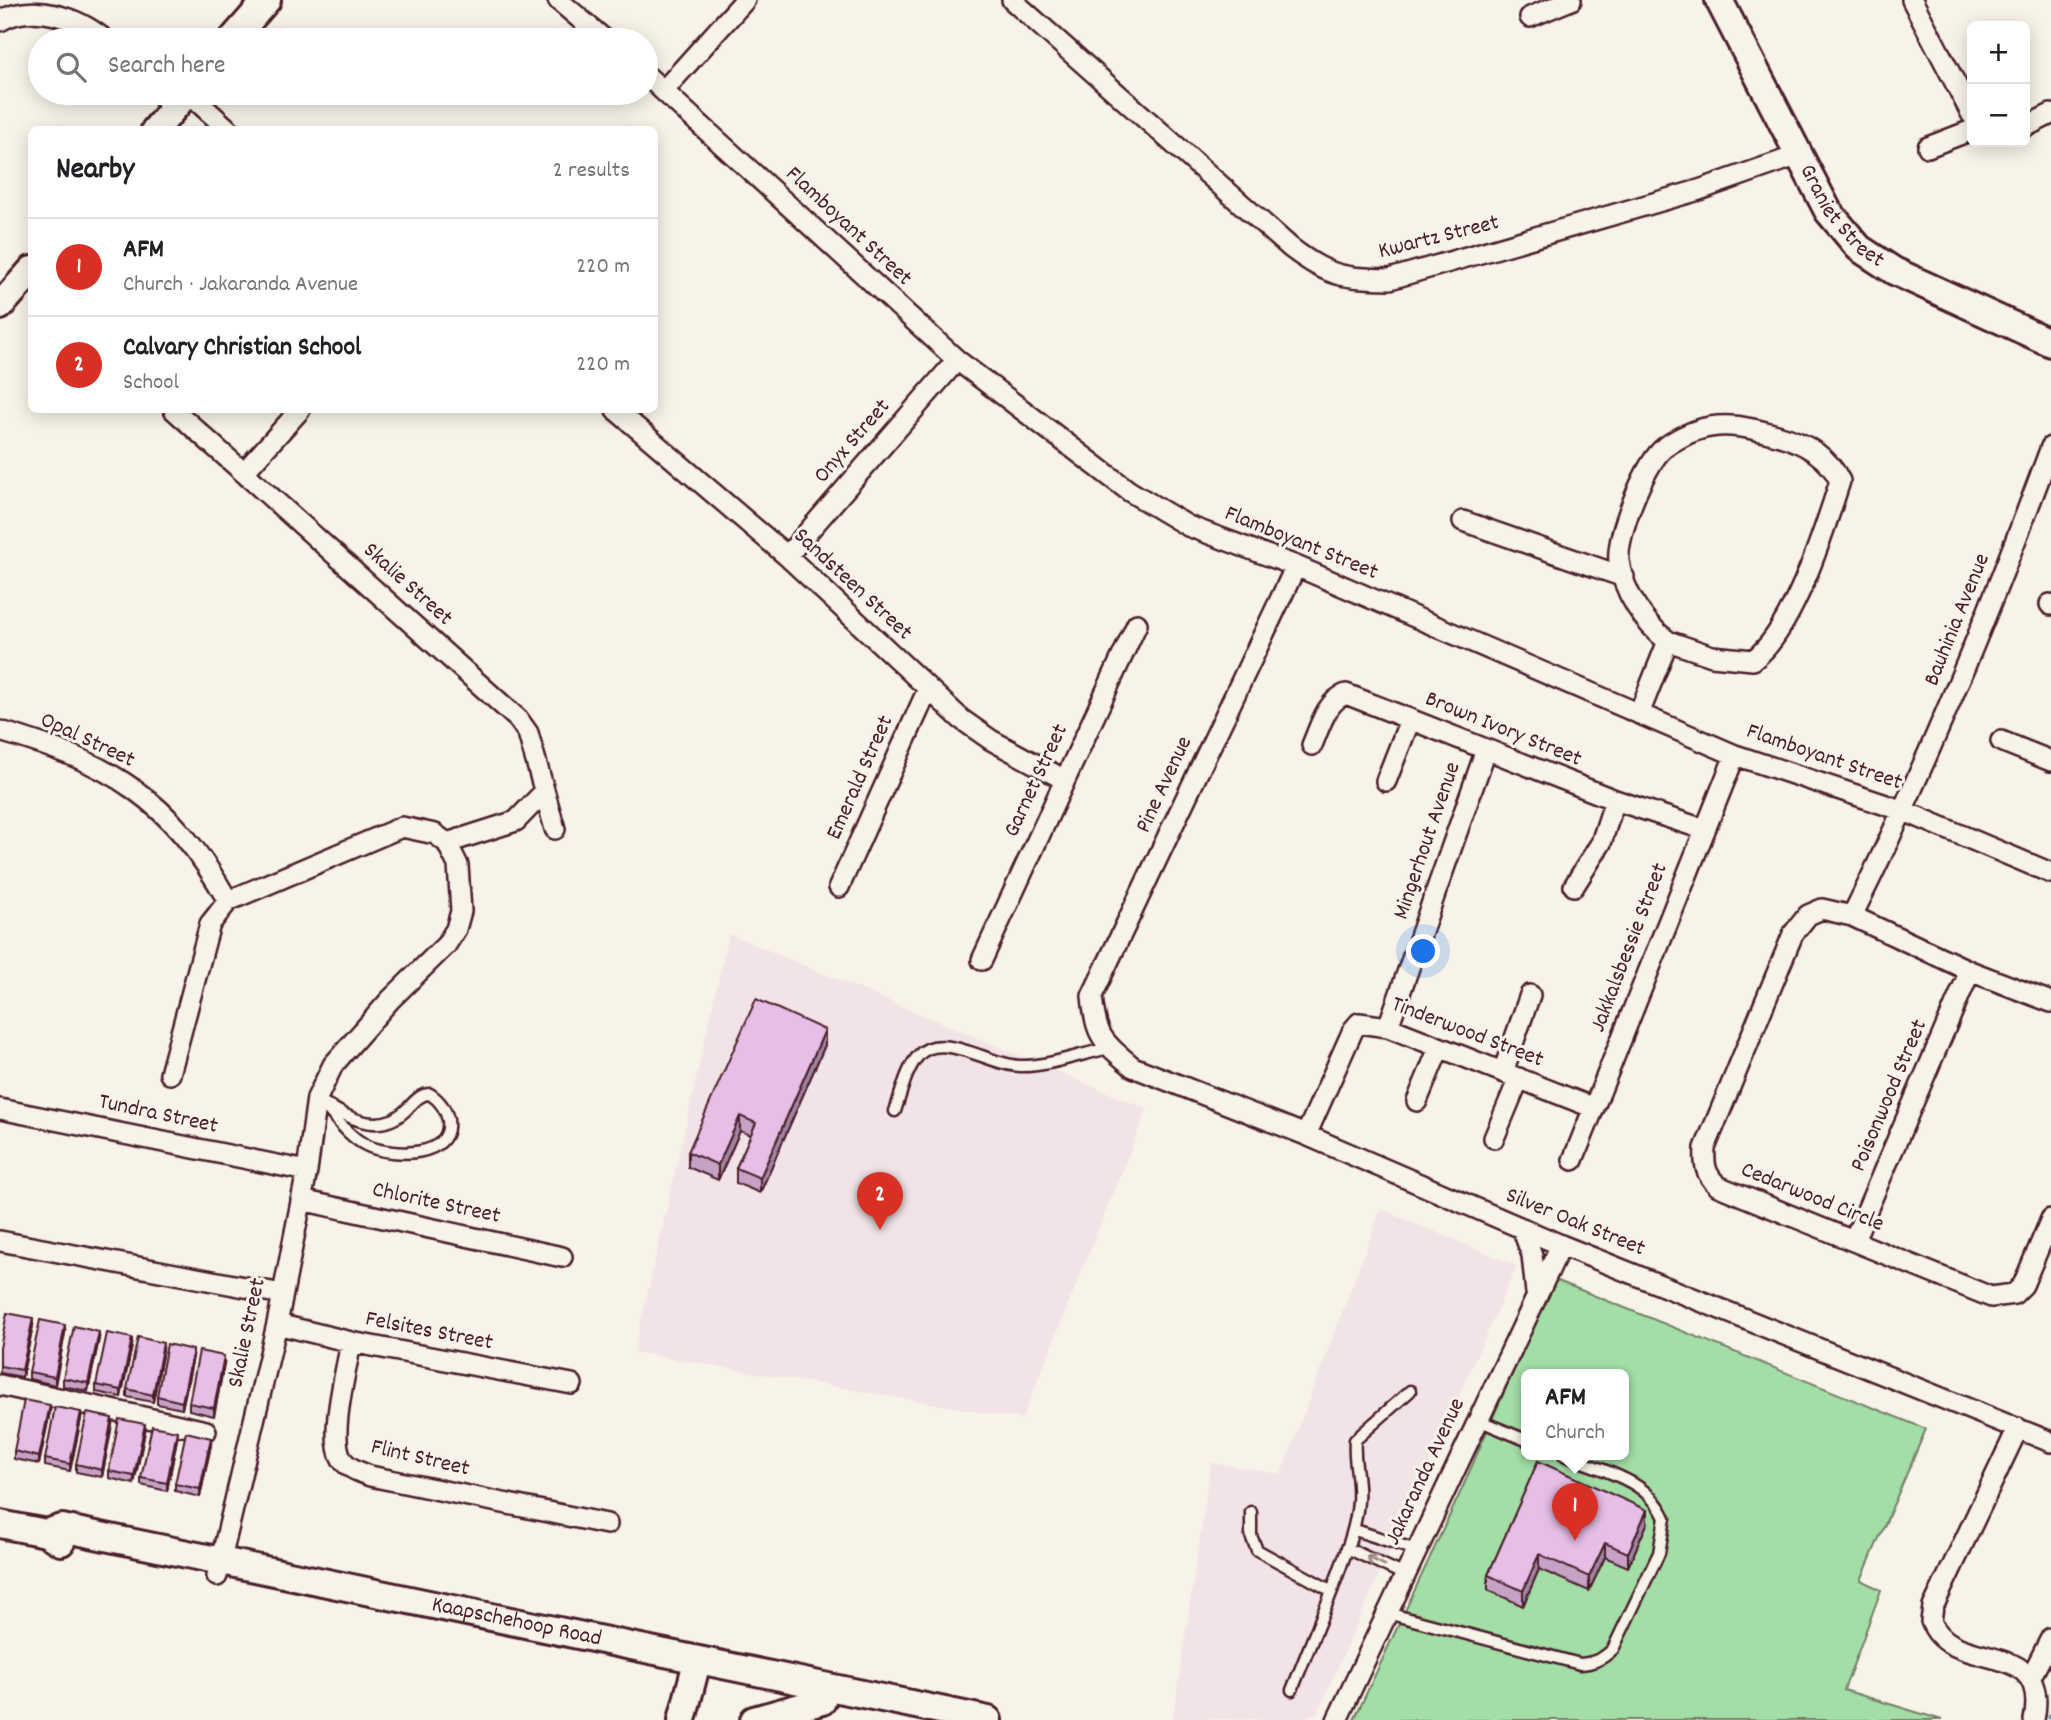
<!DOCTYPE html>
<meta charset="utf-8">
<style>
body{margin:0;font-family:Dekko,sans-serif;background:#f6f6f6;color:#202124}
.controls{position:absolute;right:21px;top:21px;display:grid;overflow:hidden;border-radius:10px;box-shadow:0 4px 18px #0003}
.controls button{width:63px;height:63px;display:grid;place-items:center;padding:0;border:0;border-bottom:2px solid #e0e0e0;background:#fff;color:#202124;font:35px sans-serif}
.you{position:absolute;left:1424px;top:952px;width:24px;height:24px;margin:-18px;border:5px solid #fff;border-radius:50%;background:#1a73e8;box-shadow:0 0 0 10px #1a73e833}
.badge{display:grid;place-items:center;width:46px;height:46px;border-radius:50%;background:#d93025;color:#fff;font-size:23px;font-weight:700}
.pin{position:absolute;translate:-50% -58px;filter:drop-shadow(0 2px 4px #0008)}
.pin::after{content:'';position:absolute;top:37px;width:24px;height:21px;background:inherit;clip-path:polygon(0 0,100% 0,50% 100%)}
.popup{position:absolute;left:1521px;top:1369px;width:108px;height:91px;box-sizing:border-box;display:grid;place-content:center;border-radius:10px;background:#fff;filter:drop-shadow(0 2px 5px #0005);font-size:23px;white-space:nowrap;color:#757577}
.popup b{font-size:26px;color:#202124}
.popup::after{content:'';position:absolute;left:50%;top:100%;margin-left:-14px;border:14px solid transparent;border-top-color:#fff}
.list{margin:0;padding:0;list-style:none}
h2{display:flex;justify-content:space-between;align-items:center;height:91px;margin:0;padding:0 28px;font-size:30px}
h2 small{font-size:23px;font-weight:400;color:#757577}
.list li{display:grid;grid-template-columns:46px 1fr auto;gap:21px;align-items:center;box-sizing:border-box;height:98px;padding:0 28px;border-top:2px solid #e0e0e0}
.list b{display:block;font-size:26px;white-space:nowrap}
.list p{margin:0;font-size:23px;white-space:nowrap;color:#757577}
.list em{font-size:23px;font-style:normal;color:#757577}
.icon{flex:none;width:38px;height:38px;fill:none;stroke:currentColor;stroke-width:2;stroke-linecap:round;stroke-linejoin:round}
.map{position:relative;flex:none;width:2051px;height:1720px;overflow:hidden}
.search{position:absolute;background:#fff;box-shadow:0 4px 18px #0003;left:28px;top:28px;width:630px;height:77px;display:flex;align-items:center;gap:18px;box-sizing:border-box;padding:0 24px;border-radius:38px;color:#757577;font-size:26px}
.panel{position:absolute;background:#fff;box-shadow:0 4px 18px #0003;left:28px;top:126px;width:630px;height:287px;border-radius:10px}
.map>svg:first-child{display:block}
</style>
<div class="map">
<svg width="2051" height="1720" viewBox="0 0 2051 1720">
<rect width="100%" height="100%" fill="#f7f3e8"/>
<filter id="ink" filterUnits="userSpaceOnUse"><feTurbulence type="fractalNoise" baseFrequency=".0143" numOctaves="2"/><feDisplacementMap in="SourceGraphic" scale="14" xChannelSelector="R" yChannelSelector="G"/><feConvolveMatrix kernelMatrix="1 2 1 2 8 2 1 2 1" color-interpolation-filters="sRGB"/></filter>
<g filter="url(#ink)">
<path fill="#f2e3e7" d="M729,934L1147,1109L1022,1419L634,1352Z
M1381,1209L1517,1266L1318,1712L1297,1720L1173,1718L1211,1463L1281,1474Z"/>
<path fill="#a2dea5" stroke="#767e68" stroke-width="2" fill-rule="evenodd" d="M1553,1279L1926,1429L1861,1580L1881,1590L1844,1690L1942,1720H1354L1461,1491ZM1526,1375H1624V1455H1526Z"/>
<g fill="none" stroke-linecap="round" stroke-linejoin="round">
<path stroke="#798da7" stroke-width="5" d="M2050,1716H2051"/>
<g stroke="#4a1f2b" stroke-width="15">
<path id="lane" d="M318,1099C333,1114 349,1139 370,1147C393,1156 453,1159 448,1120C446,1109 439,1100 430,1094C420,1094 415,1101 408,1108C380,1138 347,1117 319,1100
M895,1111C901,1094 906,1070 918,1056C940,1029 991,1066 1020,1066C1046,1067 1084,1053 1110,1048
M1478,1420L1526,1440
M1251,1512V1536L1257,1550L1332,1591C1342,1561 1356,1532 1358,1501C1360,1480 1353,1461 1355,1440L1410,1391
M1355,1530L1416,1550
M1347,1548L1405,1575
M1387,1613L1580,1664C1594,1663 1603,1659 1613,1649L1659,1553L1665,1518C1648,1479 1600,1470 1564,1455
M1292,1690L1332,1591"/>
</g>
<g stroke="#4a1f2b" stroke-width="24">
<path id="street" d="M558,0L605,40
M1012,0L1291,248C1329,277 1343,278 1390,279L1699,190L1799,155
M1912,0L1972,115
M1530,17L1571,0
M0,21C32,2 78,17 105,40
M646,75L957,360L1129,491L1188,526L1296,566L1735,755L1904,811L2051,873
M664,90L745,0
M159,93L174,109
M188,93L229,130
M2025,127L2051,114
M1928,147L1972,130
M174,410L518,719L528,733L555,829
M616,410L787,556L961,719L991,740L1065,780
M245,471L300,410
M1463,521L1624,577
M787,556L957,360
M1296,566L1092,996C1096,1037 1102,1041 1133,1067L1306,1135L1561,1245L2051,1442
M2050,604L2051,605
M1639,714L1668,641L1712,656L1753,660C1793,631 1825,528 1840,481C1828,456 1803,442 1777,435C1751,428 1724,421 1698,430C1688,433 1673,441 1664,448C1645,463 1616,536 1619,561C1623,591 1644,624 1668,641
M0,731C111,763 170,798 228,901
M2001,741L2051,761
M1312,745C1320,727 1326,701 1346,694L1615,800L1703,829
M1386,781L1410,720
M447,843L516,821L544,792
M1574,886L1601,843L1615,800
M839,887L928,689
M1852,916C1928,764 1992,606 2051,447
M982,960L1137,624
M2051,1002L1970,971L1852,916L1822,909L1808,915L1793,934L1705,1148C1704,1165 1705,1174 1718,1186L1991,1297L2014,1294L2023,1285L2051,1219
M1388,1027L1486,750
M1503,1072L1530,995
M170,1074L210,924L228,901L402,827L435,834L447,843L458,865L461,911L456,929L446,945L390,1000L333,1065L317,1098L307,1171L277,1324L217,1576
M1417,1101L1439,1048
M0,1109L307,1171
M1306,1135L1353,1030L1359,1023L1388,1027L1594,1108
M1494,1138L1519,1078
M1573,1160L1735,755
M301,1200L562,1257
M1522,1228L1532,1255L1536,1293
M1854,1240L1970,971
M0,1241L282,1294
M277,1324L351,1342L572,1384
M351,1342C347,1368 328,1437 342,1459C347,1468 360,1472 370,1476L607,1524
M0,1385L206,1431
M2018,1428L1933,1607L1931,1621C1952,1676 2051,1634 2034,1720
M2032,1675L2051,1638
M1337,1720L1561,1245"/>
</g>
<g stroke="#4a1f2b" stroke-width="32">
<g id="secondary">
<path id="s1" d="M1719,0L1828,211L1859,248L1894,271L2051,343"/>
<path d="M232,40L267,0"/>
<path d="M155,130L187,93"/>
<path d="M0,306L32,270"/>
<path d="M0,1524L46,1533L61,1542"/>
<path id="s2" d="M46,1533L62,1528L988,1720"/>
<path d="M682,1720L697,1662"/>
<path d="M754,1720L822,1701"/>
</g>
</g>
<use href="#lane" stroke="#f7f3e8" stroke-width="10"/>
<use href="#street" stroke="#f7f3e8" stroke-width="19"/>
<use href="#secondary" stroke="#f7f3e8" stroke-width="26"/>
</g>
<path fill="#c6a3c6" stroke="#4a1f2b" stroke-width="2" d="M825,1045L760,1193L736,1183V1168L751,1135L740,1131L718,1180L688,1167V1152Z
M33,1326L22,1377L0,1373V1348Z
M65,1333L55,1385L29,1379V1372Z
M99,1339L88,1391L63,1386V1378Z
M132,1346L121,1397L96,1392V1385Z
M163,1350L153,1402L127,1397V1389Z
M193,1357L182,1409L157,1404V1396Z
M224,1364L214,1416L189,1410V1403Z
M50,1412L39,1464L14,1459V1451Z
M81,1419L70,1471L45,1466V1459Z
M112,1425L102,1477L76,1472V1464Z
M145,1432L134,1484L109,1478V1471Z
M177,1439L167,1491L141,1485V1478Z
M211,1445L200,1497L175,1491V1484Z
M1538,1461L1647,1524L1628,1567L1605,1557L1589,1591L1539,1569L1523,1606L1488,1590V1575Z"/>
<path fill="#a185a1" stroke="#4a1f2b" stroke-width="2" d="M825,1030V1045L760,1193V1178Z
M740,1116V1131L718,1180V1165Z
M33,1318V1326L22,1377V1370Z
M65,1325V1333L55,1385V1377Z
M99,1332V1339L88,1391V1383Z
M132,1338V1346L121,1397V1390Z
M163,1343V1350L153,1402V1395Z
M193,1350V1357L182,1409V1402Z
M224,1356V1364L214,1416V1408Z
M50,1405V1412L39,1464V1457Z
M81,1412V1419L70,1471V1464Z
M112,1418V1425L102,1477V1470Z
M145,1424V1432L134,1484V1476Z
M177,1431V1439L167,1491V1483Z
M211,1438V1445L200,1497V1489Z
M1647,1510V1524L1628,1567V1553Z
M1605,1543V1557L1589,1591V1577Z
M1539,1554V1569L1523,1606V1591Z"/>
<path fill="#e6bee6" stroke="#4a1f2b" stroke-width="2" d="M756,999L825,1030L760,1178L736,1168L756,1123L740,1116L718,1165L688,1152Z
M7,1313L33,1318L22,1370L0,1366V1348Z
M40,1320L65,1325L55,1377L29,1372Z
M74,1326L99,1332L88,1383L63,1378Z
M107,1333L132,1338L121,1390L96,1385Z
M138,1337L163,1343L153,1395L127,1389Z
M167,1344L193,1350L182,1402L157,1396Z
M199,1351L224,1356L214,1408L189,1403Z
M24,1400L50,1405L39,1457L14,1451Z
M55,1407L81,1412L70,1464L45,1459Z
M87,1413L112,1418L102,1470L76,1464Z
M119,1419L145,1424L134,1476L109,1471Z
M152,1426L177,1431L167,1483L141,1478Z
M186,1432L211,1438L200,1489L175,1484Z
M1538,1461L1647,1510L1628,1553L1605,1543L1589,1577L1539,1554L1523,1591L1488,1575Z"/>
<defs><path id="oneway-shaft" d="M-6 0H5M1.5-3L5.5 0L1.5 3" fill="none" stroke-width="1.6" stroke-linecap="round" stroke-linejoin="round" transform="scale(1.75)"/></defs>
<use stroke="#a0898a" href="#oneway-shaft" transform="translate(1376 1561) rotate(-155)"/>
</g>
<g text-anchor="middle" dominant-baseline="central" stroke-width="6" stroke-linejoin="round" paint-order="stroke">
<g font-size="23" fill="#4a1f2b" stroke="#f7f3e8">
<text stroke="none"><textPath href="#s1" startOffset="250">Graniet Street</textPath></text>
<text transform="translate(848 227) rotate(43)">Flamboyant Street</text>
<text transform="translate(1439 238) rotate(-14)">Kwartz Street</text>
<text transform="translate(853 442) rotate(-49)">Onyx Street</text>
<text transform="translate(1301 544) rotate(22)">Flamboyant Street</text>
<text transform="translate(407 585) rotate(42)">Skalie Street</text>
<text transform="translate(852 585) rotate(43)">Sandsteen Street</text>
<text transform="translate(1958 620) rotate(-68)">Bauhinia Avenue</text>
<text transform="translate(1503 730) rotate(22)">Brown Ivory Street</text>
<text transform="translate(87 741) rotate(25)">Opal Street</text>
<text transform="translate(1824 758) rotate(19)">Flamboyant Street</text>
<text transform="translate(861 778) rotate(-66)">Emerald Street</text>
<text transform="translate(1037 781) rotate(-65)">Garnet Street</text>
<text transform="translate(1165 785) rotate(-65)">Pine Avenue</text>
<text transform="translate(1428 841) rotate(-71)">Mingerhout Avenue</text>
<text transform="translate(1630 948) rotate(-69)">Jakkalsbessie Street</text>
<text transform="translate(1467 1033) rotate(21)">Tinderwood Street</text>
<text transform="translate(1890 1096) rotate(-67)">Poisonwood Street</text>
<text transform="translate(158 1115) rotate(12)">Tundra Street</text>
<text transform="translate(1812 1198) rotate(22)">Cedarwood Circle</text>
<text transform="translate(436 1204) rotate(12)">Chlorite Street</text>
<text transform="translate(1575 1223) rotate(22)">Silver Oak Street</text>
<text transform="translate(429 1332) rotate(11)">Felsites Street</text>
<text transform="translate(248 1333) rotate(-78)">Skalie Street</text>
<text transform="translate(420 1459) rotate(13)">Flint Street</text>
<text transform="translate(1426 1472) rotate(-65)">Jakaranda Avenue</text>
<text stroke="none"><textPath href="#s2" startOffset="481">Kaapschehoop Road</textPath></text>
</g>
</g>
</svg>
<div class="controls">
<button>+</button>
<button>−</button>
</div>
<div class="you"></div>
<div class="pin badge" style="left:1575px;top:1541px">1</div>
<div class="popup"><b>AFM</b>Church</div>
<div class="pin badge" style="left:880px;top:1230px">2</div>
<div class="search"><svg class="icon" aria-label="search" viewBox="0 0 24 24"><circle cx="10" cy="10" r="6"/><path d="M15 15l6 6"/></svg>Search here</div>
<section class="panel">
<h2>Nearby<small>2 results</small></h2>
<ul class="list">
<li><span class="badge">1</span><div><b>AFM</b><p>Church · Jakaranda Avenue</p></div><em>220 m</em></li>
<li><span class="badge">2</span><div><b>Calvary Christian School</b><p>School</p></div><em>220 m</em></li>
</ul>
</section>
</div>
